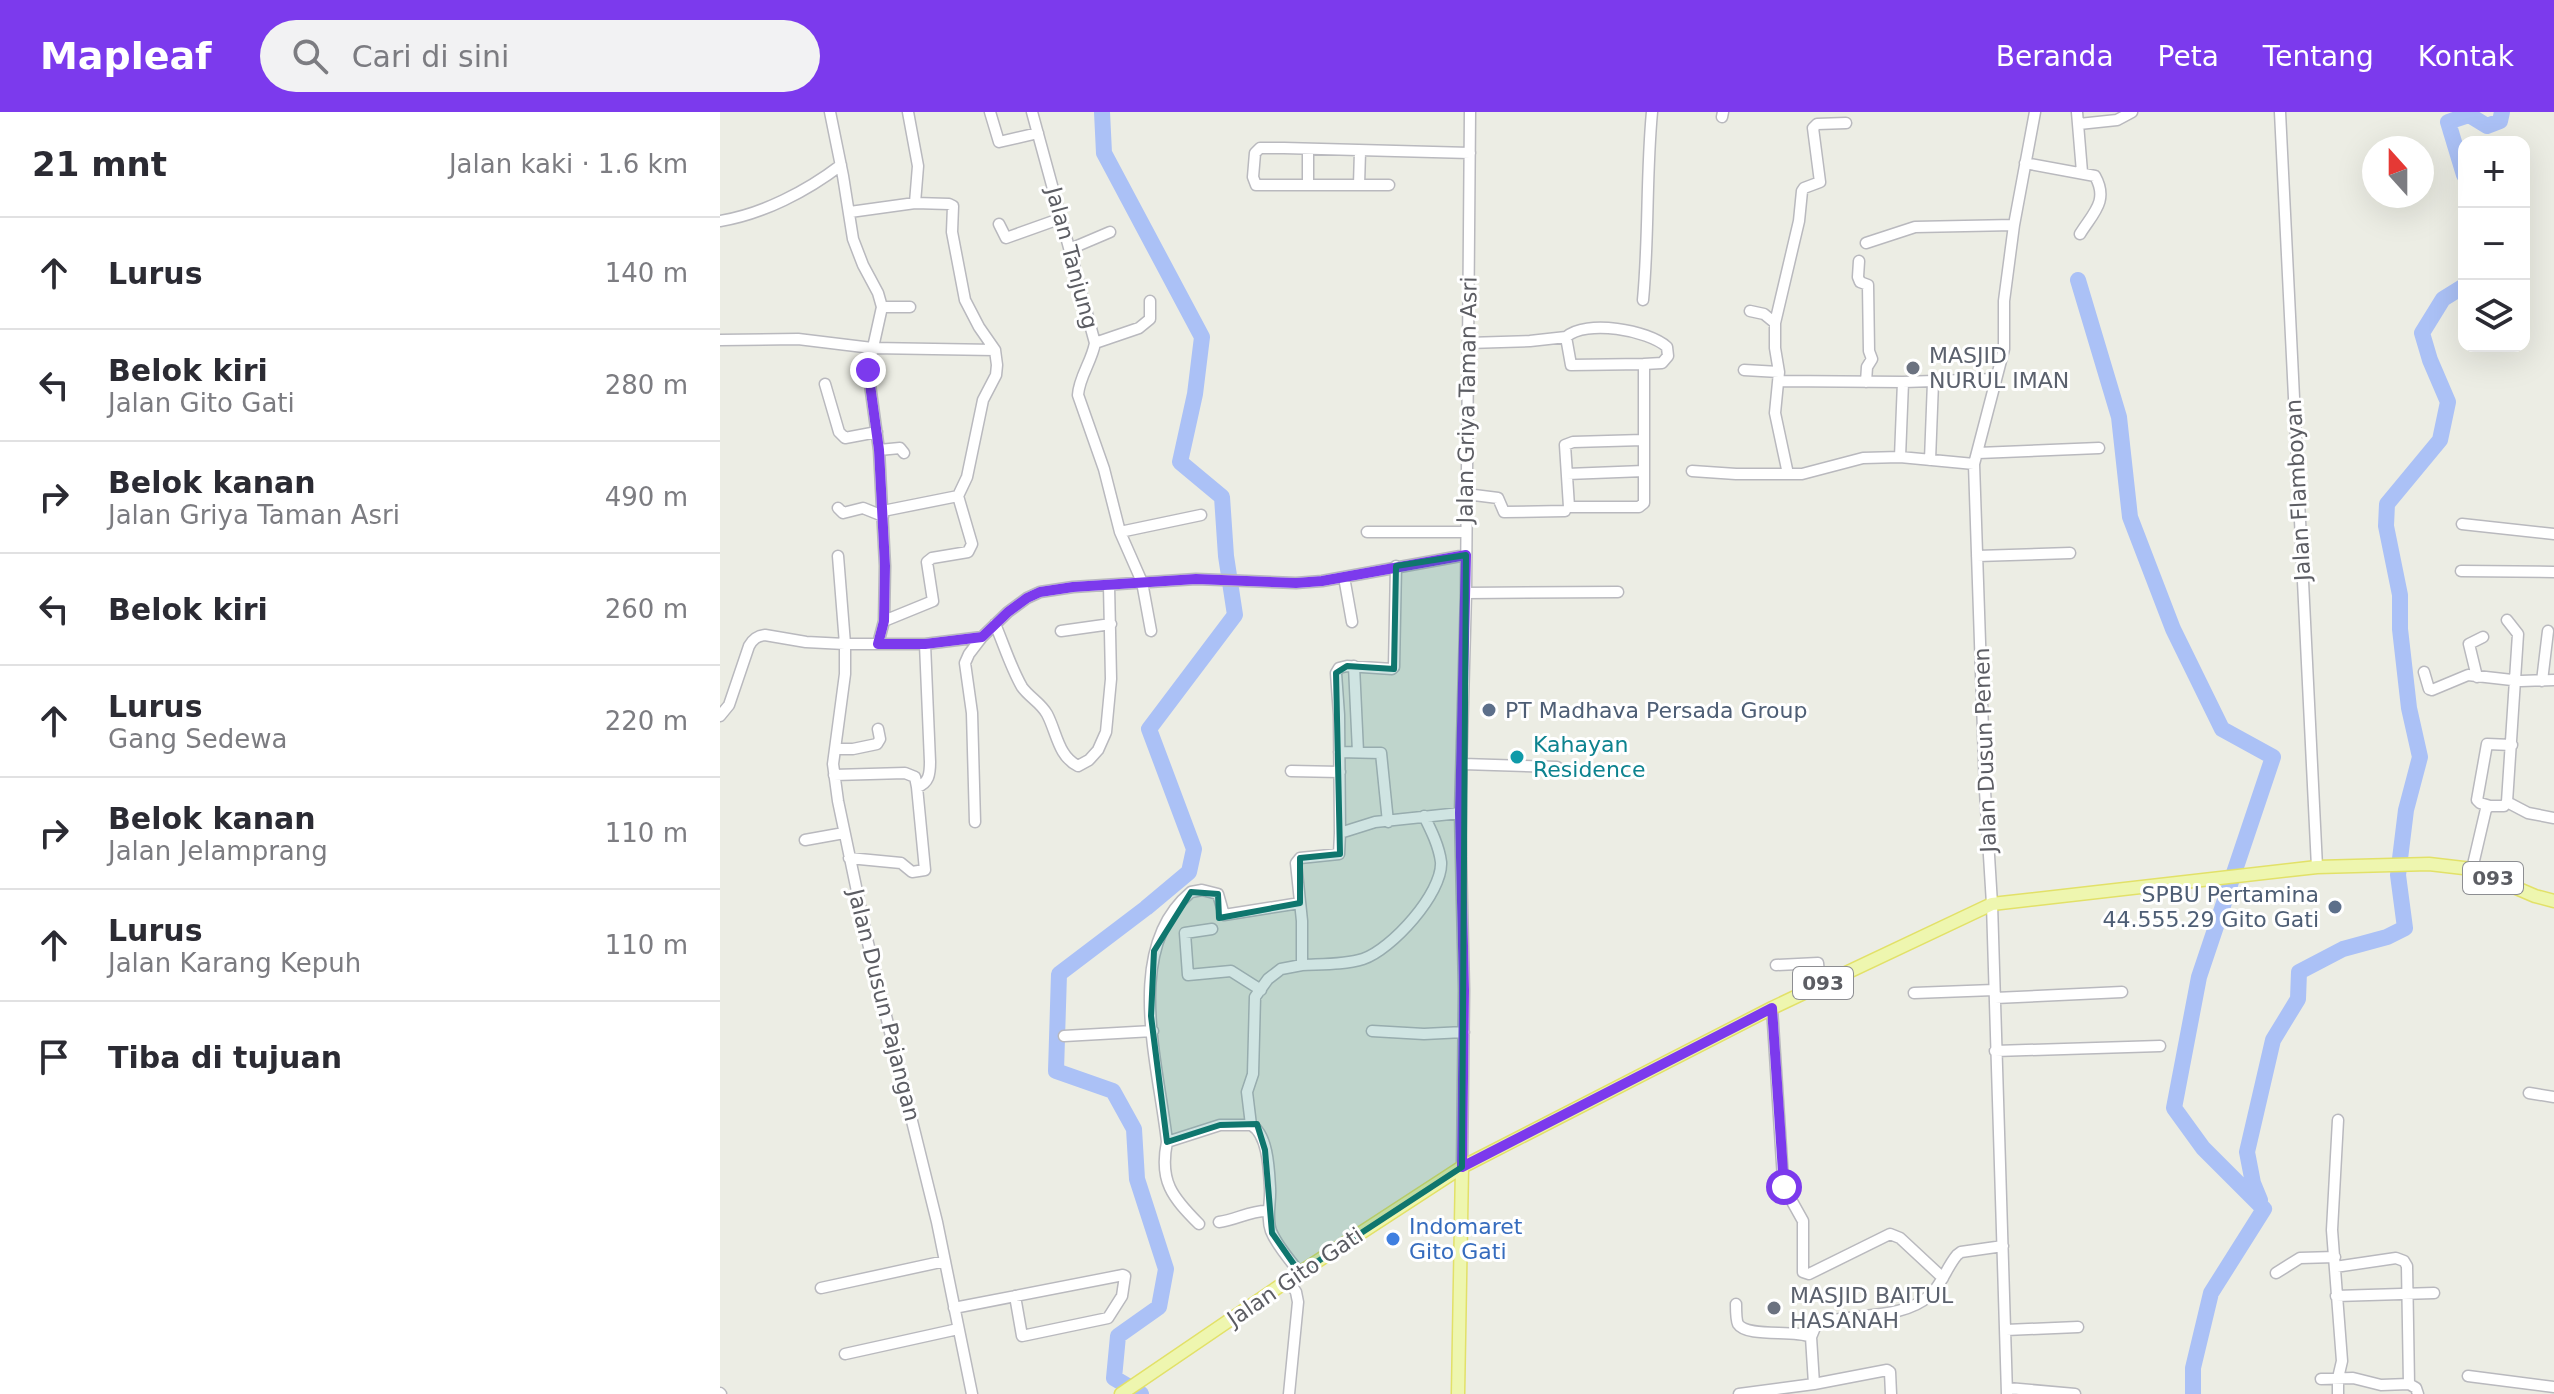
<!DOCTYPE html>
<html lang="id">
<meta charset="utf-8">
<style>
body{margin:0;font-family:"DejaVu Sans",sans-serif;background:#f2f2f3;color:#2b2b33}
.controls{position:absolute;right:24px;top:24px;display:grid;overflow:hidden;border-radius:16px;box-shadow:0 8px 32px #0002}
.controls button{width:72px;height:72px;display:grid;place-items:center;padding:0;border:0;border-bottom:2px solid #e1e1e2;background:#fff;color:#2b2b33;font:40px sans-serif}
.compass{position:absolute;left:1642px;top:24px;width:72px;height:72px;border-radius:50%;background:#fff;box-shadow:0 8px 32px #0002;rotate:339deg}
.stop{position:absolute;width:24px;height:24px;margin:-18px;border:6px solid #7c3aed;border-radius:50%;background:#fff}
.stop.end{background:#7c3aed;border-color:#fff;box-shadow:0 2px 8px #0008}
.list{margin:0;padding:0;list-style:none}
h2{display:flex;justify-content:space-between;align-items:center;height:104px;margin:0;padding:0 32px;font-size:34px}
h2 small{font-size:26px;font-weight:400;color:#7c7c81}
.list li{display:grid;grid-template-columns:52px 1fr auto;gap:24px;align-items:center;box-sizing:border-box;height:112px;padding:0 32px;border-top:2px solid #e1e1e2}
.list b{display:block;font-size:30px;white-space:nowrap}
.list p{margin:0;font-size:26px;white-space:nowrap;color:#7c7c81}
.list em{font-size:26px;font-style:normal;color:#7c7c81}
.icon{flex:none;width:44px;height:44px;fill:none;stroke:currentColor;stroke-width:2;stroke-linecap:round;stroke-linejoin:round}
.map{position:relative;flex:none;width:1834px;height:1282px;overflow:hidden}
header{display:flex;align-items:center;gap:48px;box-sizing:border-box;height:112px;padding:0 40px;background:#7c3aed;color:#fff}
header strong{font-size:38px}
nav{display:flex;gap:44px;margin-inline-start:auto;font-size:28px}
.search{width:560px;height:72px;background:#f2f2f3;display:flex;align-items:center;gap:20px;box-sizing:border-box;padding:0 28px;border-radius:44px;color:#7c7c81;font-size:30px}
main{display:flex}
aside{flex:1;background:#fff}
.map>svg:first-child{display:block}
</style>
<header>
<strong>Mapleaf</strong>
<div class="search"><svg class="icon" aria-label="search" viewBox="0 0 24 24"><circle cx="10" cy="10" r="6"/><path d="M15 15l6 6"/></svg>Cari di sini</div>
<nav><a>Beranda</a><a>Peta</a><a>Tentang</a><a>Kontak</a></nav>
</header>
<main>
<aside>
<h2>21 mnt<small>Jalan kaki · 1.6 km</small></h2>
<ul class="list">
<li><svg class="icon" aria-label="ahead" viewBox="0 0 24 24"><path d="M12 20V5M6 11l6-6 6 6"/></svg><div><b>Lurus</b></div><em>140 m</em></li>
<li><svg class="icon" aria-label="left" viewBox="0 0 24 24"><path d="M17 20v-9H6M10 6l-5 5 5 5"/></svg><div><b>Belok kiri</b><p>Jalan Gito Gati</p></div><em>280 m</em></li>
<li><svg class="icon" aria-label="right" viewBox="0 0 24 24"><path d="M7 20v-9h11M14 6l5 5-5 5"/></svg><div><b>Belok kanan</b><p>Jalan Griya Taman Asri</p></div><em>490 m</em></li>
<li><svg class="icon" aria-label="left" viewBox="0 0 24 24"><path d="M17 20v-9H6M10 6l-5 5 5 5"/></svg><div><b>Belok kiri</b></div><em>260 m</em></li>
<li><svg class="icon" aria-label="ahead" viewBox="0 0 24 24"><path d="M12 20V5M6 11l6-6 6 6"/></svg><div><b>Lurus</b><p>Gang Sedewa</p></div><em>220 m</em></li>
<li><svg class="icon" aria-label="right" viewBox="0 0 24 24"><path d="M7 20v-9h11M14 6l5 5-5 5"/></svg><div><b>Belok kanan</b><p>Jalan Jelamprang</p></div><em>110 m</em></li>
<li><svg class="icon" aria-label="ahead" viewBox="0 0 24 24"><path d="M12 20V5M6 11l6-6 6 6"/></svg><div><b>Lurus</b><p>Jalan Karang Kepuh</p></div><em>110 m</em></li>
<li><svg class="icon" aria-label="arrive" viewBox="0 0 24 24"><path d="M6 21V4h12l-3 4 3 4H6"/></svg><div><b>Tiba di tujuan</b></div></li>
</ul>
</aside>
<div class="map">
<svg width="1834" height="1282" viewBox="0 0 1834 1282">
<rect width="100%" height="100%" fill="#ecede4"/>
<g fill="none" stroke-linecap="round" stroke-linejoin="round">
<path stroke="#abc1f6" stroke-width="16" d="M382,0L384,41L482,225L475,282L460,350L502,385L506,444L515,503L429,617L474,737L469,760L426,796L339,862L336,959L393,979L414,1017L417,1067L446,1157L439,1195L398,1224L394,1266L421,1282
M1744,63L1728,10L1749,3L1767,14L1780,9L1782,0
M1358,168L1399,305L1410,405L1453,517L1502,617L1553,645L1479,865L1454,996L1483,1036L1544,1097L1491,1181L1473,1256V1282
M1540,1088L1533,1071L1527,1040L1553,928L1578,887L1579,860L1623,837L1667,825L1685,816L1678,763L1686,698L1700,645L1689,596L1680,517V483L1666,414L1667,392L1720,328L1728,290L1710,248L1702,221L1723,187L1744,174"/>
<g stroke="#b9b9be" stroke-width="13">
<path id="minor" d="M110,0L123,64L133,127L143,153L158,181L162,195L148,258L159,338L165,454L164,509L158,532
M270,0L279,30L318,21
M312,0L375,231C372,249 359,265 358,283L384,357L400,420L422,470L431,519
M1357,0L1362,60
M1560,0L1597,755
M1002,5L1003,0
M1359,12L1397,8L1412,0
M588,38V73
M1305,51L1375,64C1389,89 1373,101 1360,122
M639,73L640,39
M669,73H536L533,65L535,41L540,36H564L750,41
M130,100L195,91L198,54L188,0
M0,109C43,102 87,79 121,53
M279,112L286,126L342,106
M1146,131L1195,115L1294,113
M350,137L390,120
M1139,149L1138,165L1140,170L1148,173L1149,239L1152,247L1147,255L1146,270
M923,188C929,125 926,63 932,0
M162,195H190
M1030,199L1044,202L1055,211
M846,225C866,207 928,218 947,235L948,244L942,251L924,252
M0,228L78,227L152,236L275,238
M375,231L419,216L430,207V189
M748,231L810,229L846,225L851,253L924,252V391L919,395H849L845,333L853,330L923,328
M1024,258L1059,260
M1059,269L1183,270L1276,267
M105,272L119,320L125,326L157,320
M159,338L180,336L184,341
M1258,341L1379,336
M1180,345L1183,270
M1210,348L1213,270
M972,359L1016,362H1082L1143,346L1180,345L1254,352
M847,362L924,359
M1068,362L1055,301L1059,260L1055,236V211L1079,109L1082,79L1084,76L1100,70L1093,16L1097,12L1126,11
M746,382L778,386L784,400L845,399
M118,396L123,401L143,396L163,404
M163,399L238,384
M1742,412L1834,422
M400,420L481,403
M647,420H745
M1257,444L1350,441
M1741,459L1834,460
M624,465L632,510
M746,481L898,480
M164,509L213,489L207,450L212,446L248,440L252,432L238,384L247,365L263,288L276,263L277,253L275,238L259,215L245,188L232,120L233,94L229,92L195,91
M275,512C284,533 291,556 302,575C309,585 321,591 327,602C337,621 338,644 358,654L369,648L378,638L386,620L391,567L389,473
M341,519L391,512
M634,554L638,640
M1704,560L1709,577L1712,578L1748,563L1801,569L1834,568
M1757,565L1749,532L1763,525
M1822,569L1828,519
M0,604L9,593L29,534C33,527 37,524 45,523L86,530L125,532L118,444
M115,637H133L157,632L160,627L158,617
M619,640L661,641L668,710
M743,652L837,655
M571,659L620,660
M114,663L185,661L195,665L197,675C209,671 210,662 210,650L205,532
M1787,690L1808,701L1834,706
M1770,694L1760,691L1757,688L1767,632L1792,633
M255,710L252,601L245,551L249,542L262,525
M620,721L619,603L616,561L619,556L627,554L672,557L674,555L676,454
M85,728L124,721
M129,746L181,751L192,760L205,758L197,675
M1752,757L1766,697L1770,694H1784L1787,690L1798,522L1787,508
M492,817L465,821L468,863L511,859L541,878
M582,853C601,852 624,853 643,847C671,838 723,781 721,750C719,734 711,718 704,704
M1056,853L1098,851L1100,872
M1194,881L1274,878
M1275,886L1402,880
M1052,896L1063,1067L1064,1075L1083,1109V1160L1089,1162L1170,1122L1180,1126L1223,1166
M652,919L704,922L744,920
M344,924L433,919
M1275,939L1440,934
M1809,981L1834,985
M1618,1008L1612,1118L1622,1249L1618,1266V1282
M447,1030L500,1013H531
M742,1055L744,878L740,701L746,481L750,0
M499,1110C516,1108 531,1098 548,1099
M479,1112C452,1085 439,1069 447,1030C439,954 402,837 471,780L482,778L498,782L504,803L580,791
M1615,1155L1676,1146L1684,1149L1687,1154L1689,1272
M580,1161C570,1148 557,1134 551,1119C546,1105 551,1091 550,1076C549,1058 548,1022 531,1013L527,980L533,962L535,885L548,867L561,857L582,853V809L576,751L580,746L619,742L620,721L655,710L740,701
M1556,1161L1580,1146L1615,1145
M568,1168L576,1180L578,1190L569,1282
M101,1176L225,1149
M1616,1184L1714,1181
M1016,1192C1016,1197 1016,1208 1018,1212C1027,1226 1075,1217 1091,1225
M234,1196L403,1163L405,1164L402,1184L388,1206L302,1224L295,1184
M1286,1218L1358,1215
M125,1242L238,1217
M1748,1264L1834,1275
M1601,1267L1633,1266L1661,1273L1689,1272L1696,1276L1698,1282
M1094,1272L1167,1258L1170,1260L1171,1282
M1288,1276L1355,1282
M0,1281L1,1282
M252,1282L217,1110L147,827L118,689L113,652L125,562V532H205L262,525L288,500L307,486L320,480L353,475L476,467L576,471L602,469L746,443
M1019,1282L1094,1272L1091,1225L1096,1213C1128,1200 1181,1209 1209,1184C1222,1173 1226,1156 1237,1143L1241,1140L1283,1134
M1287,1282L1272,792L1265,679L1254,352L1284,237V189L1294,113L1315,0"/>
</g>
<g stroke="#e2e168" stroke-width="15">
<path id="major" d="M401,1282L567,1169L742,1055L1052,896L1272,792L1597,755L1709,752L1752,757L1815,784L1834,789
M738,1282L742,1055"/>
</g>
<use href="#minor" stroke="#fff" stroke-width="10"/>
<use href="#major" stroke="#eef6af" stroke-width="12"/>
</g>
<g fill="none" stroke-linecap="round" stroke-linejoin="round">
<path stroke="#7c3aed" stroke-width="10" d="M148,258L159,338L165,454L164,509L158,532H205L262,525L288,500L307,486L320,480L353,475L476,467L576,471L602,469L746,443L740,701L744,878L742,1055L1052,896L1064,1075"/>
</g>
<path fill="#0f766e" fill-opacity="0.2" stroke="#0f766e" stroke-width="6" stroke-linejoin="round" d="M746,443L742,1055L580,1161L552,1121L545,1038L537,1012L500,1013L447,1030L431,904L434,839L471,780L498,782L499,806L580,791V746L620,742L616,561L627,554L674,557L676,454Z"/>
<g fill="#6b7280" stroke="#fff" stroke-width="3">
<circle cx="1193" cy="256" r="8"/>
<circle cx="1054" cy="1196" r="8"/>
</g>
<g fill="#5c6f8a" stroke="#fff" stroke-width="3">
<circle cx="769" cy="598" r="8"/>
<circle cx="1615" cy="795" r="8"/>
</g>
<circle fill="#0f9aa8" stroke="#fff" stroke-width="3" cx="797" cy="645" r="8"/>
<circle fill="#3f7fe0" stroke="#fff" stroke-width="3" cx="673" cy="1127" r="8"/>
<g text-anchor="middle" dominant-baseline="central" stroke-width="6" stroke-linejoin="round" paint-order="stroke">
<g fill="#fff" stroke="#8d8e92" stroke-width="2">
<rect x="1743" y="750" width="60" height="32" rx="6"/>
<rect x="1073" y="855" width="60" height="32" rx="6"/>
</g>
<g font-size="20" font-weight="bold" fill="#5c5d63">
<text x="1773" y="766">093</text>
<text x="1103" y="871">093</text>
</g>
<g font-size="22" fill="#5c5d63" stroke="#fff">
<text transform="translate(352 146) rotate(75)">Jalan Tanjung</text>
<text transform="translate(747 288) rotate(-89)">Jalan Griya Taman Asri</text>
<text transform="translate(1578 378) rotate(-93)">Jalan Flamboyan</text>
<text transform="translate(1265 638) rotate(-92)">Jalan Dusun Penen</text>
<text transform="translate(164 893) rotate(76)">Jalan Dusun Pajangan</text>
<text transform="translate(575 1165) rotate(-34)">Jalan Gito Gati</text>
</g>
<g font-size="22" fill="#5b616d" stroke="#fff" text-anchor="start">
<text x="1209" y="243">MASJID<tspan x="1209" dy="25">NURUL IMAN</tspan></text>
<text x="1070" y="1183">MASJID BAITUL<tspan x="1070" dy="25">HASANAH</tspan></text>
</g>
<g font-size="22" fill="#4e5e75" stroke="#fff" text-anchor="start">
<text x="785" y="598">PT Madhava Persada Group</text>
<text x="1599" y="782" text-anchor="end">SPBU Pertamina<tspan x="1599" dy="25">44.555.29 Gito Gati</tspan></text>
</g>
<g font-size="22" fill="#0d838f" stroke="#fff" text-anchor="start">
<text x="813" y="632">Kahayan<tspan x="813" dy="25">Residence</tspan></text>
</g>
<g font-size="22" fill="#366cbe" stroke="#fff" text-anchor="start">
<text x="689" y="1114">Indomaret<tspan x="689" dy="25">Gito Gati</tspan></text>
</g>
</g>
</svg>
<div class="controls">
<button>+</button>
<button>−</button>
<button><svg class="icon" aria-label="layers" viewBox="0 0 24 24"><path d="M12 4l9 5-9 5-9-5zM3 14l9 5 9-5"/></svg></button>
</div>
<svg class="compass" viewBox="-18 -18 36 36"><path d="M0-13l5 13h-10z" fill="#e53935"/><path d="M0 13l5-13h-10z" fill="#7c7c81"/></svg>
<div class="stop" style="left:1064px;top:1075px"></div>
<div class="stop end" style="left:148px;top:258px"></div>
</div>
</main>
